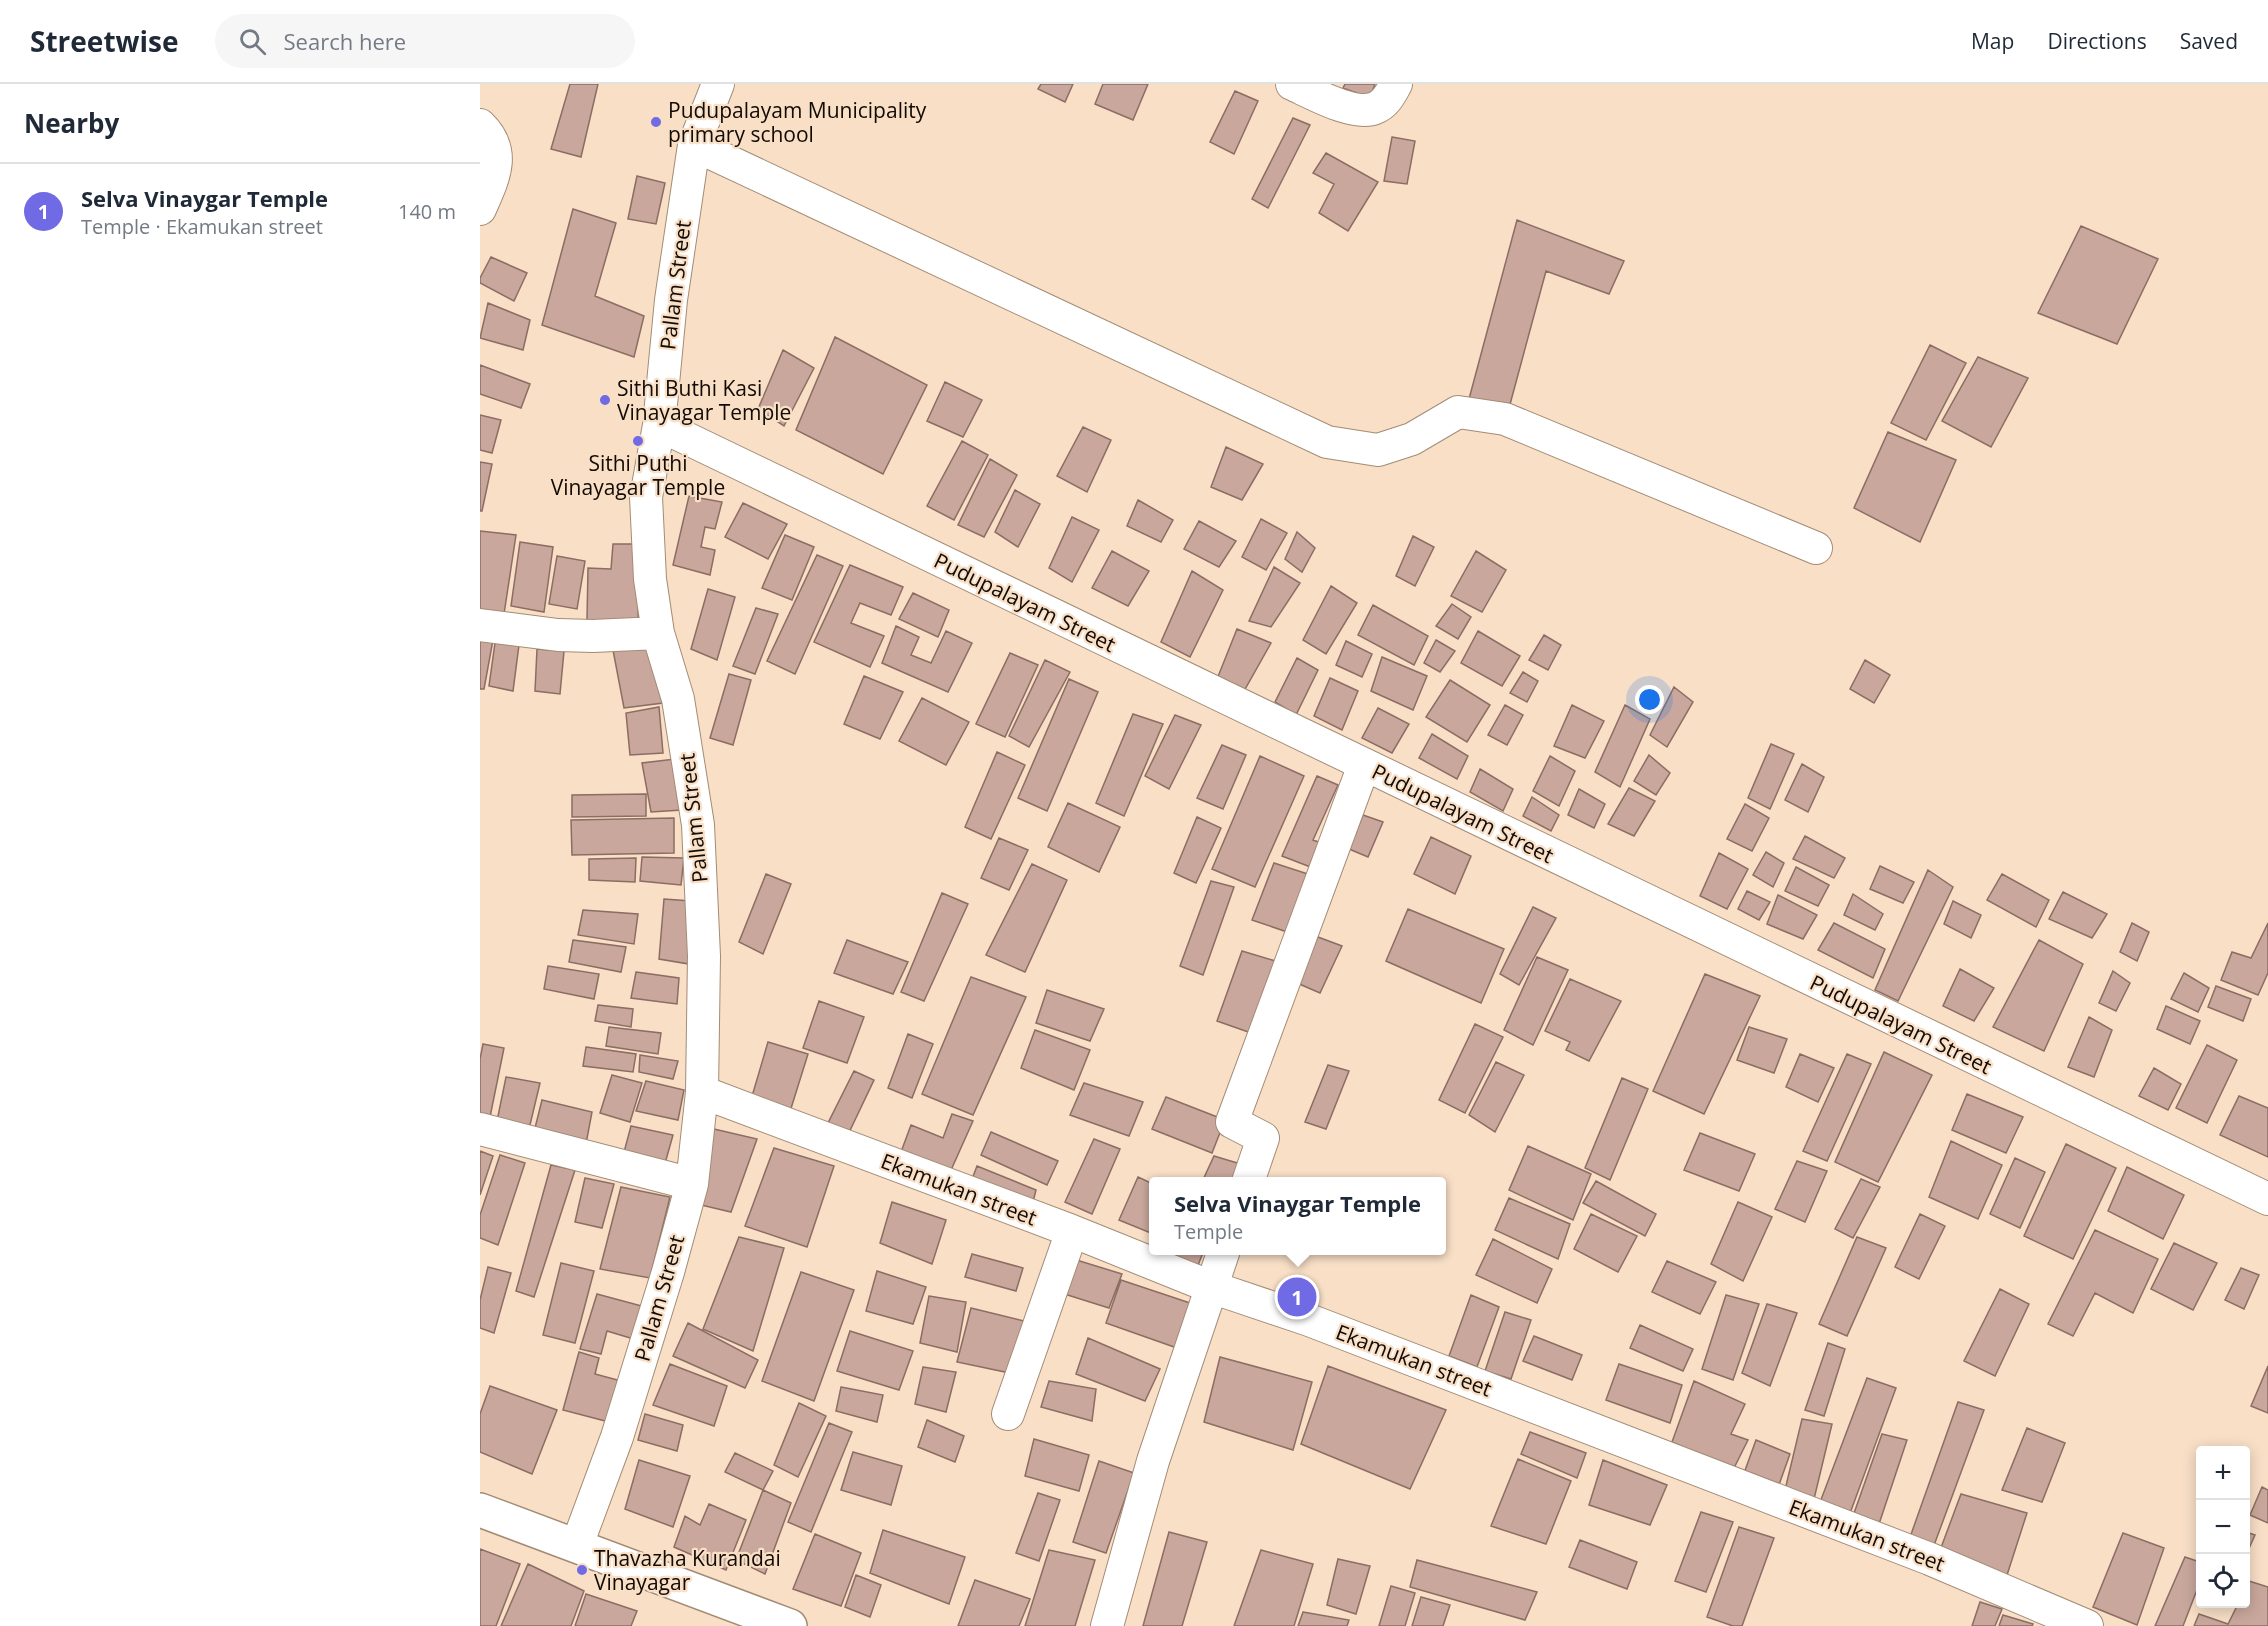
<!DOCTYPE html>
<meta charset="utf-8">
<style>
body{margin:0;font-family:"Open Sans",sans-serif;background:#f6f6f7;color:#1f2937}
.controls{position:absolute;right:18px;bottom:18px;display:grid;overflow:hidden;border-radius:6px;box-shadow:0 3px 15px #0003}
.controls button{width:54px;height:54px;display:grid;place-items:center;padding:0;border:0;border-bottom:2px solid #e0e1e3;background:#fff;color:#1f2937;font:30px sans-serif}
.you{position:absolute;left:1170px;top:616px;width:21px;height:21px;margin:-15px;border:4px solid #fff;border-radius:50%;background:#1a73e8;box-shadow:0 0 0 9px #1a73e833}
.badge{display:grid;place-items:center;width:39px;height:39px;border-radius:50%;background:#706ae5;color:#fff;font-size:20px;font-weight:700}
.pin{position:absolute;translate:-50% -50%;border:3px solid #fff;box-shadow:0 2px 6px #0006}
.popup{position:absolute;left:669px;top:1093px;width:297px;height:78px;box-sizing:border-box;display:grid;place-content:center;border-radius:6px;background:#fff;filter:drop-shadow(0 2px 4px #0005);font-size:20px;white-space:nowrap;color:#747a83}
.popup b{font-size:22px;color:#1f2937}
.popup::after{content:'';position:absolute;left:50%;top:100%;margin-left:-12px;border:12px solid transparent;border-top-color:#fff}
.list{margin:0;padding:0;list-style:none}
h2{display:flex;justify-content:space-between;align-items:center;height:78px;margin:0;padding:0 24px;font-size:26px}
h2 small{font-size:20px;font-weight:400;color:#747a83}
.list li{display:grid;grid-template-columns:39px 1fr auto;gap:18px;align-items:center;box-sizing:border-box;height:96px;padding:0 24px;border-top:2px solid #e0e1e3}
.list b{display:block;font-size:22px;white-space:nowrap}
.list p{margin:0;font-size:20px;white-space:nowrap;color:#747a83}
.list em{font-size:20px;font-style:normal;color:#747a83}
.icon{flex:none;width:33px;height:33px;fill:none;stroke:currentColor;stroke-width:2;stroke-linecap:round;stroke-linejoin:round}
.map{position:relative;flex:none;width:1788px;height:1542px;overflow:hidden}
header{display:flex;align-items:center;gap:36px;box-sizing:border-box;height:84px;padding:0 30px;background:#fff;border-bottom:2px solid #e0e1e3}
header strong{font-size:28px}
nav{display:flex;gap:33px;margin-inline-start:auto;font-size:21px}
.search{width:420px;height:54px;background:#f6f6f7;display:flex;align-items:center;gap:15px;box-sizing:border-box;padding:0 21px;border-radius:33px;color:#747a83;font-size:22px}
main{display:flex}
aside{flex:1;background:#fff}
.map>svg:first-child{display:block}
</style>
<header>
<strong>Streetwise</strong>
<div class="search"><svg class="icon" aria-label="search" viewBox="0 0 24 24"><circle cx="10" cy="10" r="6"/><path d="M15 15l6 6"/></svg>Search here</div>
<nav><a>Map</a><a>Directions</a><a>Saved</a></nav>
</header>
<main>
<aside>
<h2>Nearby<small></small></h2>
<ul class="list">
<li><span class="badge">1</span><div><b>Selva Vinaygar Temple</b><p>Temple · Ekamukan street</p></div><em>140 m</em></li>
</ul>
</aside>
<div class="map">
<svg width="1788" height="1542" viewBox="0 0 1788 1542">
<rect width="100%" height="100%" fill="#f8dfc6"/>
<path fill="#c9a79c" stroke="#8c6d63" stroke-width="1.5" d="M90,0H118L101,73L71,65Z
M561,0H593L585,18L558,5Z
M623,0H668L653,36L615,20Z
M865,0H895L890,14L863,4Z
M755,7L778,17L754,70L730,58Z
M813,34L830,41L788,124L772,115Z
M912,53L935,57L927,100L904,97Z
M846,69L898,98L868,147L839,129L854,100L833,89Z
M157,92L185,99L176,140L148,135Z
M93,125L136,139L115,212L164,232L154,273L62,241Z
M1037,136L1144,177L1129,210L1066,187L1029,324L989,315Z
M1601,142L1678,175L1637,260L1558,229Z
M11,173L47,189L34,217L0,199V194Z
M8,219L50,236L43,266L0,254Z
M355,253L447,301L403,390L316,346Z
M1450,261L1486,279L1446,356L1411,339Z
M303,266L334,284L304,342L278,325Z
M1498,273L1548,294L1511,363L1462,337Z
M0,281L50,300L41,324L0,310Z
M465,298L502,316L483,353L447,337Z
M0,331L21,336L12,369L0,366Z
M603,343L631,356L607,408L577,392Z
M1408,348L1476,376L1440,458L1374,424Z
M482,357L508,371L474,436L447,422Z
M746,363L783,380L762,416L731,403Z
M510,375L537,391L504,453L478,441Z
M0,378L12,380L2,427H0Z
M535,406L560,420L538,463L515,448Z
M209,412L242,418L235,445L225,443L221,463L235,466L230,491L193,481Z
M658,416L693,436L681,458L647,442Z
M263,419L307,440L288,475L245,453Z
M592,433L619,446L592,498L569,484Z
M781,435L807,449L786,486L762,473Z
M719,437L756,457L739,483L704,465Z
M0,447L36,451L24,530L0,527Z
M817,448L835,464L822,488L805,475Z
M305,451L334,463L312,516L282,504Z
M933,452L954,463L935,502L916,492Z
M40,458L73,463L64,528L31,522Z
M133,460H160L158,539L107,536L108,484L131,485Z
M632,467L669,487L648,522L612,504Z
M996,467L1026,486L1002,528L971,512Z
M337,471L363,482L315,590L287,577Z
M77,472L105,477L97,525L69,520Z
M370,481L423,503L411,531L380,519L371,539L404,552L390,583L334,558Z
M794,483L820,499L791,543L769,537Z
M712,487L743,506L710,573L681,558Z
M851,502L877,519L846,570L823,556Z
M228,505L255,513L237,576L211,565Z
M433,509L469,526L458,553L419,535Z
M972,520L991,533L978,555L956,542Z
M893,521L948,552L934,581L878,551Z
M276,524L298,530L275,590L253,582Z
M416,542L439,553L431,571L451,579L466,547L492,559L468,608L402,579Z
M757,545L791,559L764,607L737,595Z
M998,547L1040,572L1022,602L981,579Z
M1064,551L1081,561L1068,586L1049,576Z
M0,554L13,556L4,605H0Z
M956,556L975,567L960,588L944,579Z
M866,557L892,570L882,593L856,581Z
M171,558L183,619L144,624L133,566Z
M15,559L39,561L33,607L9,602Z
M57,565L84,567L80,610L55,607Z
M530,569L558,581L525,653L496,640Z
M902,573L947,592L933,626L891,607Z
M817,574L838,586L816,631L795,618Z
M565,576L590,588L549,663L529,652Z
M1385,576L1410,591L1394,619L1370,605Z
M1043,588L1058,597L1047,618L1030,609Z
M249,590L271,596L253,661L230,654Z
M384,592L423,608L400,655L364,640Z
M850,594L878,607L862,646L834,632Z
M589,595L618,608L567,727L538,714Z
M970,596L1010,621L987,658L946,633Z
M1194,603L1213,618L1187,663L1170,651Z
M442,614L489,638L466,681L419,657Z
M1025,621L1043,631L1027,661L1008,651Z
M1092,621L1124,637L1105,674L1074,662Z
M1145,621L1170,635L1140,703L1115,688Z
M179,623L183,669L150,671L146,629Z
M898,624L929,640L912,669L882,654Z
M653,630L683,640L644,732L616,719Z
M695,631L721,641L689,705L665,692Z
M952,650L988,672L977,695L939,674Z
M1291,660L1314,670L1290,725L1268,714Z
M742,661L766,671L743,725L717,714Z
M517,668L545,681L511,755L485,743Z
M1169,671L1190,689L1176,711L1154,697Z
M780,672L824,692L775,803L732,785Z
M1070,672L1095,687L1079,722L1053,707Z
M195,675L202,726L171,728L162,679Z
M1322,680L1344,693L1328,728L1305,716Z
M1000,685L1033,705L1023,727L990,708Z
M837,692L858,701L833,756L855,764L846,789L802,772Z
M1149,704L1175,717L1154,752L1128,740Z
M1099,705L1125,720L1114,744L1088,731Z
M166,710V732L92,733V711Z
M1052,713L1079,731L1071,747L1043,732Z
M588,719L640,743L619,788L568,763Z
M1265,720L1289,734L1272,767L1247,755Z
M883,731L903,738L888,773L869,765Z
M717,733L741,744L716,799L694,789Z
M194,734V769L92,771L91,736Z
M1325,752L1365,774L1354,794L1313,775Z
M951,753L991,772L975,810L934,790Z
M519,754L548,766L529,806L501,794Z
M1286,768L1304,779L1293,803L1273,791Z
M1239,769L1268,785L1247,825L1220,812Z
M162,773L204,774L201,801L160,797Z
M156,774L155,798L109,796V775Z
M794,779L837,793L816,851L772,836Z
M552,780L587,796L545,888L506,871Z
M1400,782L1434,798L1423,819L1390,805Z
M1316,783L1349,801L1338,822L1305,807Z
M1448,786L1473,803L1418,917L1395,906Z
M286,790L311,800L283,870L259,858Z
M1522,790L1569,816L1556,843L1507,816Z
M731,797L754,803L723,891L700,882Z
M1267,807L1290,818L1279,836L1258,825Z
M1583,808L1627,830L1612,854L1569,835Z
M462,809L488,820L444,917L421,908Z
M1373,810L1403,830L1395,846L1364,831Z
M1298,811L1337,831L1323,855L1287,840Z
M184,815L211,817L209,880L179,875Z
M1473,817L1501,831L1491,854L1464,840Z
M1053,823L1076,834L1039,901L1020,890Z
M928,825L1024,865L1001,919L906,877Z
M103,826L158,830L154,860L98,851Z
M1354,839L1405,865L1393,894L1338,866Z
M1652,839L1669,848L1657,877L1640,868Z
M1788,839V889L1778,911L1741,896L1752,868L1771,874Z
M838,853L862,862L840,909L817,899Z
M93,856L146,863L141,888L89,878Z
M367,856L428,878L413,910L354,889Z
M1559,856L1603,880L1564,967L1513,943Z
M762,867L802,879L774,950L737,937Z
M1057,873L1088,886L1053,961L1024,946Z
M68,882L119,890L114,915L64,905Z
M1480,885L1514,904L1494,937L1463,922Z
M1633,887L1650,899L1636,927L1619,919Z
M156,888L199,894L197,920L151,914Z
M1704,889L1729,904L1718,928L1691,915Z
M1225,890L1280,912L1224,1030L1173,1007Z
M491,893L546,913L493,1031L442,1010Z
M1090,895L1141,917L1109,977L1086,966L1090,958L1065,947Z
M1736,902L1771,915L1763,937L1728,923Z
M567,906L624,925L610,957L556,939Z
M339,917L384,933L367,979L323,964Z
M118,921L153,925L151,943L115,937Z
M1686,922L1720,937L1710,960L1677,945Z
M1609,933L1632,946L1614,993L1588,983Z
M995,940L1023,953L985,1029L959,1016Z
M129,943L181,949L178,970L126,962Z
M1269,943L1307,955L1294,989L1257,976Z
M555,946L610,966L594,1006L541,984Z
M428,950L453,960L432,1014L408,1004Z
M288,958L328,970L308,1034L270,1019Z
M3,960L24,964L9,1038L0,1035V975Z
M1727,961L1757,976L1727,1039L1696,1024Z
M106,963L156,970L153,988L103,982Z
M1404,968L1452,991L1398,1098L1355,1078Z
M1320,970L1354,984L1338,1018L1306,1003Z
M1367,970L1391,980L1347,1077L1323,1067Z
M160,971L198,977L193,995L159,988Z
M1016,978L1044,991L1015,1048L989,1031Z
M848,981L869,987L846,1045L825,1038Z
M1674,984L1701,1000L1688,1026L1659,1012Z
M374,987L394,996L364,1059L343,1049Z
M132,991L162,999L150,1038L120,1029Z
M26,993L60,999L49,1045L17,1037Z
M1142,994L1168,1005L1130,1096L1105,1084Z
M166,997L204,1006L198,1036L156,1027Z
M604,999L663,1018L649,1052L590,1031Z
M1487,1010L1543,1033L1526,1069L1472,1046Z
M1759,1012L1788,1024V1073L1740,1051Z
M686,1013L745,1036L732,1069L672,1045Z
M62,1016L112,1028L105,1065L53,1052Z
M472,1030L493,1037L467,1095L418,1076L431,1041L463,1054Z
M151,1042L193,1051L184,1083L143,1072Z
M234,1045L277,1055L251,1128L221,1121Z
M511,1048L578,1077L567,1101L501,1071Z
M1220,1049L1275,1070L1259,1107L1204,1086Z
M614,1055L640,1065L612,1130L585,1118Z
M1471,1057L1522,1081L1498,1135L1449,1113Z
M1586,1060L1636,1084L1593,1175L1544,1152Z
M1048,1062L1111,1090L1093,1136L1029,1106Z
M294,1064L354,1082L327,1163L265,1142Z
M0,1067L13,1072L0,1111Z
M20,1071L45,1079L18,1161L0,1154V1131Z
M734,1072L774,1084L769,1098H722Z
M1535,1074L1565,1088L1540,1144L1510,1130Z
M1317,1077L1347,1087L1325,1138L1295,1125Z
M71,1081L95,1086L54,1213L36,1207Z
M497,1082L556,1106L551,1126L489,1103Z
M1647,1083L1704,1111L1683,1155L1628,1127Z
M658,1093L673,1100V1150L639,1136Z
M105,1094L134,1100L122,1144L95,1138Z
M1381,1095L1400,1103L1373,1154L1355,1145Z
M1116,1097L1176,1130L1165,1152L1103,1119Z
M141,1103L190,1113L170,1194L120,1185Z
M1029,1114L1090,1140L1078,1175L1015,1146Z
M412,1118L466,1136L452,1180L400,1159Z
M1258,1118L1292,1133L1263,1197L1231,1180Z
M1111,1130L1157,1152L1138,1188L1094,1165Z
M1440,1130L1465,1142L1439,1195L1415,1183Z
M1615,1146L1678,1175L1653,1229L1615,1209L1593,1252L1568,1240Z
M259,1153L304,1164L273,1267L223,1245Z
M1377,1153L1406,1164L1367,1252L1339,1240Z
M1013,1155L1072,1185L1057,1219L996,1191Z
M1694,1159L1737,1179L1713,1226L1671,1205Z
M699,1166H724L715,1189L692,1181Z
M492,1170L543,1184L536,1207L485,1193Z
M590,1174L642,1190L629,1224L578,1208Z
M1187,1177L1236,1198L1220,1230L1172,1208Z
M81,1179L114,1187L95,1259L63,1251Z
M8,1183L31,1189L14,1249L0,1244V1216Z
M1761,1184L1779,1191L1764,1225L1745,1216Z
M397,1187L446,1203L433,1240L386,1227Z
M321,1188L374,1206L334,1317L282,1297Z
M641,1196L716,1221L697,1264L626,1239Z
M1520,1205L1549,1220L1515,1292L1484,1277Z
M117,1210L169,1224L157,1256L127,1247L121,1270L100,1265Z
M991,1211L1019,1223L997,1283L969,1272Z
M1246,1211L1279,1220L1253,1296L1222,1285Z
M449,1212L486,1218L477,1268L440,1259Z
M1287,1220L1317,1229L1290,1302L1262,1289Z
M491,1224L544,1237L530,1289L477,1278Z
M1025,1228L1051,1236L1031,1295L1005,1287Z
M208,1239L278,1276L265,1304L193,1272Z
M1160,1241L1213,1265L1203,1287L1150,1264Z
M370,1247L433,1267L419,1306L357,1287Z
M1054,1252L1102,1271L1092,1296L1043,1277Z
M608,1254L680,1285L665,1317L596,1290Z
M1348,1259L1365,1265L1344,1332L1325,1326Z
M99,1268L119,1274L115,1290L145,1298L133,1339L83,1326Z
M740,1273L832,1298L813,1366L724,1338Z
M190,1280L247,1302L234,1342L173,1321Z
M1139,1280L1202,1301L1190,1339L1126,1316Z
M848,1282L966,1326L930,1405L821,1360Z
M1788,1282V1329L1771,1322Z
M443,1283L476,1288L466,1328L435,1320Z
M1387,1294L1416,1304L1369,1432L1339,1421Z
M569,1297L616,1305L612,1337L561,1323Z
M1214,1297L1265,1320L1251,1350L1268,1356L1253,1386L1192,1358Z
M10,1302L77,1326L52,1390L0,1368V1330Z
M361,1303L403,1311L397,1338L356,1327Z
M1478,1318L1504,1326L1453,1464L1429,1456Z
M319,1319L346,1332L318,1393L294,1381Z
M165,1330L203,1341L197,1367L158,1356Z
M1322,1335L1352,1340L1334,1415L1305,1406Z
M447,1336L484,1352L475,1378L438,1363Z
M349,1339L372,1348L331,1448L308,1438Z
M1547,1344L1585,1359L1562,1418L1522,1406Z
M1050,1348L1106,1369L1097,1394L1041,1370Z
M1402,1350L1427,1356L1399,1440L1373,1432Z
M554,1355L609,1371L599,1407L545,1392Z
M1276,1356L1310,1370L1296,1409L1263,1392Z
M373,1368L422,1382L411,1421L361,1406Z
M255,1369L293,1387L283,1406L245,1388Z
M1038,1375L1091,1397L1066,1460L1011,1442Z
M159,1376L210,1392L193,1443L145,1425Z
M1123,1376L1187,1401L1170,1441L1109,1421Z
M619,1377L654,1389L626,1469L593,1458Z
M1782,1403L1788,1406V1439L1770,1431Z
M283,1406L311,1419L285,1490L256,1476Z
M558,1409L580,1416L559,1477L536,1469Z
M1481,1410L1547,1429L1527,1491L1459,1469Z
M229,1420L266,1436L246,1486L194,1463L205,1432L220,1441Z
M1221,1428L1253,1438L1226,1508L1195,1497Z
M1259,1443L1294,1454L1262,1542H1253L1227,1533Z
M403,1446L485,1473L469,1520L390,1489Z
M689,1448L727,1458L702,1542H663Z
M1766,1448L1775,1451L1766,1471Z
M1643,1449L1684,1464L1657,1541L1613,1523Z
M335,1450L381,1469L361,1522L313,1505Z
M1100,1456L1157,1478L1147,1505L1089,1483Z
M0,1465L40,1480L16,1542H0Z
M569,1466L615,1476L595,1542H545Z
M781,1466L833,1480L814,1542H754Z
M1705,1473L1720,1478V1498L1703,1542H1675Z
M858,1475L890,1482L876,1530L847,1521Z
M937,1476L1057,1508L1045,1536L930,1503Z
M48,1480L104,1507L91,1542H21Z
M376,1491L401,1501L390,1533L365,1523Z
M495,1496L550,1515L539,1542H478Z
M1769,1497L1788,1503V1542H1714L1719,1530L1748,1540L1758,1520H1766V1505Z
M911,1502L935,1509L925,1542H899Z
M106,1510L157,1527L151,1542H95Z
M941,1513L970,1521L963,1542H932Z
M1500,1518L1522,1525L1515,1542H1492Z
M823,1528L869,1536L867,1542H818Z
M1523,1531L1553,1540L1552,1542H1519Z"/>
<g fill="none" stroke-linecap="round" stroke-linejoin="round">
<g stroke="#a38c75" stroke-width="34">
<path id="minor" d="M812,0C832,9 874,33 895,24C906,20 911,9 916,0
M0,41C28,68 13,95 0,125
M214,61L847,358L898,366L932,355L978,328L1025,335L1336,464
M179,341L1788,1115
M0,541L78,551L113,552L178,549
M222,1008L592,1147L731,1203L829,1236L1450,1475L1607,1542
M0,1045L212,1100
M768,1098L783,1054L752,1038L884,681
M528,1330L592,1147
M97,1461L137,1353L188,1188L212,1100L222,1008L224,872L218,741L198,615L178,549L170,495L166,413L179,341L191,216L214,61L238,0
M627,1542L673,1377L744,1166"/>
</g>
<g stroke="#a38c75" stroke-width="36">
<path id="major" d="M0,1426L310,1542"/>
</g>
<use href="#minor" stroke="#fff" stroke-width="32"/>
<use href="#major" stroke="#fff" stroke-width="33"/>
</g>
<g fill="#706ae5" stroke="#f8dfc6" stroke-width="2">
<circle cx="176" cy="38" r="6"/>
<circle cx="125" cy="316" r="6"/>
<circle cx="158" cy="357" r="6"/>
<circle cx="102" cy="1486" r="6"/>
</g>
<g text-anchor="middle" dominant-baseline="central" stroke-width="4.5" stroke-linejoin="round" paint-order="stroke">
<g font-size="21" fill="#120a04" stroke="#f8dfc6" text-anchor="start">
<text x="188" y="26">Pudupalayam Municipality<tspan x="188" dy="24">primary school</tspan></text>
<text x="137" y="304">Sithi Buthi Kasi<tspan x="137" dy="24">Vinayagar Temple</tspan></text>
<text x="158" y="379" text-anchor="middle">Sithi Puthi<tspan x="158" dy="24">Vinayagar Temple</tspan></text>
<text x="114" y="1474">Thavazha Kurandai<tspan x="114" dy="24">Vinayagar</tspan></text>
</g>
<g font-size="21" fill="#120a04" stroke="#f8dfc6">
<text transform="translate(195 201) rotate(-83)">Pallam Street</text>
<text transform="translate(545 518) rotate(26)">Pudupalayam Street</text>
<text transform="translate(983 729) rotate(26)">Pudupalayam Street</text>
<text transform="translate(213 734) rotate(-96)">Pallam Street</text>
<text transform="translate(1421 940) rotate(26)">Pudupalayam Street</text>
<text transform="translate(479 1105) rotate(21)">Ekamukan street</text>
<text transform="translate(179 1214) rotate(-74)">Pallam Street</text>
<text transform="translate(934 1276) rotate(21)">Ekamukan street</text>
<text transform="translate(1387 1451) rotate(21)">Ekamukan street</text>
</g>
</g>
</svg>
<div class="controls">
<button>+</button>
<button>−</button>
<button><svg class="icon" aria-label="locate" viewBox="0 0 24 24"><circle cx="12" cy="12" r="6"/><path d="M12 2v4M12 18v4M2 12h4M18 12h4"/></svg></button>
</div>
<div class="you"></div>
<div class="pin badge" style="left:817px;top:1213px">1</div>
<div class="popup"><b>Selva Vinaygar Temple</b>Temple</div>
</div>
</main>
